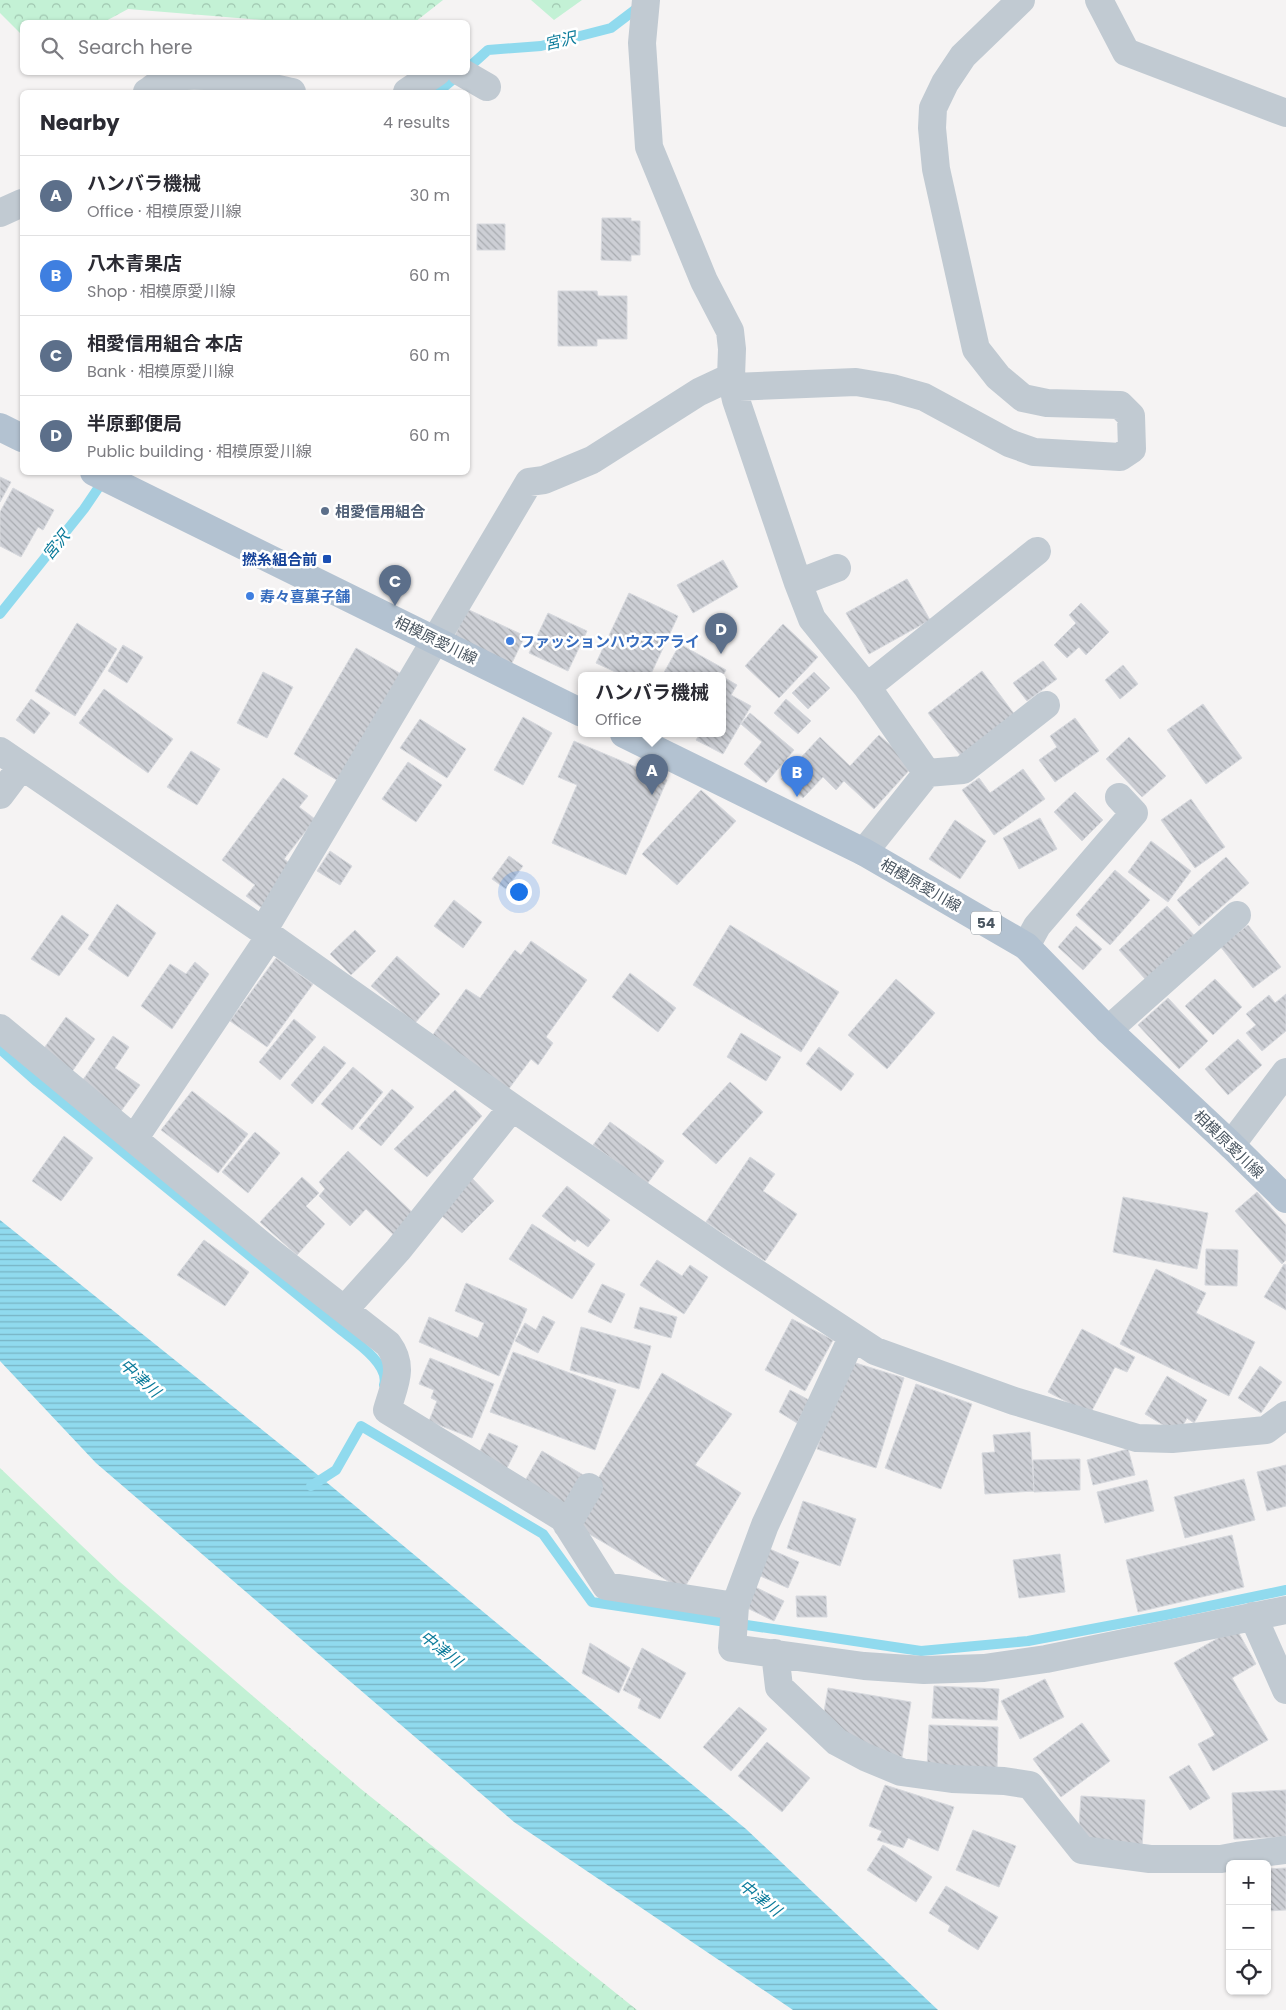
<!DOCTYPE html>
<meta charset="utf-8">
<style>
body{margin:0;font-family:Poppins,"Noto Sans JP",sans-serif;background:#f7f7f7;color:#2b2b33}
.controls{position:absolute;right:15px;bottom:15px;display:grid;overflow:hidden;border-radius:8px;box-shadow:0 1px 4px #0004}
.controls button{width:45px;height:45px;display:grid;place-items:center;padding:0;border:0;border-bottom:1px solid #e1e1e2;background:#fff;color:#2b2b33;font:25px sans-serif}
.you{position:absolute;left:518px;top:891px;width:18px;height:18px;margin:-12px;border:4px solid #fff;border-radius:50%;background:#1a73e8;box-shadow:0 0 0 8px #1a73e833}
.badge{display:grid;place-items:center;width:32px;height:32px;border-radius:50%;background:#1a73e8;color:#fff;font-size:16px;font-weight:700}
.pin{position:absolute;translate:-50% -41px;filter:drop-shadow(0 1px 2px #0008)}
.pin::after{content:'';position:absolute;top:26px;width:18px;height:15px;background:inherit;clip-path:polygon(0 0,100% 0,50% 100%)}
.popup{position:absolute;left:578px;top:672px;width:148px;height:65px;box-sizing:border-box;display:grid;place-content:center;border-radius:8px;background:#fff;filter:drop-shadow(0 1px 4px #0005);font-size:16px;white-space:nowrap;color:#7c7c81}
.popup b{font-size:19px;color:#2b2b33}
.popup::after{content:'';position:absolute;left:50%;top:100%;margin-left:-10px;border:10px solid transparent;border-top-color:#fff}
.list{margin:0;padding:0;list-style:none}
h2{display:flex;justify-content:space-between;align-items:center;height:65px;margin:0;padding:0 20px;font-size:21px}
h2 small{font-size:16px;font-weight:400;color:#7c7c81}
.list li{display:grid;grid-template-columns:32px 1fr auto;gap:15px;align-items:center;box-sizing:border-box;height:80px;padding:0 20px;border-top:1px solid #e1e1e2}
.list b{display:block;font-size:19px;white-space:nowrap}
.list p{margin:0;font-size:16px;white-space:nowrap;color:#7c7c81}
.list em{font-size:16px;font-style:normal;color:#7c7c81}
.icon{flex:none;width:28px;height:28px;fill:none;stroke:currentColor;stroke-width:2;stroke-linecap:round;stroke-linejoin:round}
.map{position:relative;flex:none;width:1286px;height:2010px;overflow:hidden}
.search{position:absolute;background:#fff;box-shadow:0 1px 4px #0004;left:20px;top:20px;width:450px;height:55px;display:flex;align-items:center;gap:12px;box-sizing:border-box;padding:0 18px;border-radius:8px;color:#7c7c81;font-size:19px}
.panel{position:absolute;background:#fff;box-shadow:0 1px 4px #0004;left:20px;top:90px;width:450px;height:385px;border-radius:8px}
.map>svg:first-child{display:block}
</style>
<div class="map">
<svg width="1286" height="2010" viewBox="0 0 1286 2010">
<defs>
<pattern id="forest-crowns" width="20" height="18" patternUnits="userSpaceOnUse" patternTransform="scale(1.25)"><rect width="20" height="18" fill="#c3f1d5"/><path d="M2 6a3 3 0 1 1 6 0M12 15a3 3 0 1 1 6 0" fill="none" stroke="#a0c6b0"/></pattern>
<pattern id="water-rules" width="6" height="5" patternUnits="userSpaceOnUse" patternTransform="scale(1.25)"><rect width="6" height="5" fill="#90daee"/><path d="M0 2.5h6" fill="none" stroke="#78b4c4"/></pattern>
<pattern id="building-back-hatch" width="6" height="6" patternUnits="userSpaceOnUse" patternTransform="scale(1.25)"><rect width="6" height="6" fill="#cdcfd5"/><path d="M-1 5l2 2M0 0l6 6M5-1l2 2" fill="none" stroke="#a8abb0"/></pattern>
</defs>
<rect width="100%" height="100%" fill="#f5f3f3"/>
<path fill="url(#forest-crowns)" d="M0,0H443L415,22H288L128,9L104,22H22V35L0,13Z
M531,0H582L554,20Z
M0,1468L120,1582L361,1789L637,2010H0Z"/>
<path fill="url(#water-rules)" d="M0,1220L296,1457L746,1829L938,2010H793L514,1822L96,1463L0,1361Z"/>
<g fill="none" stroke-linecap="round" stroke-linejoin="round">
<path stroke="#90daee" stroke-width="10" d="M468,68L488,50L541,46L611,28L640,6
M438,92L461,73
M0,614L84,509L105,478
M0,1049L37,1082L342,1331C356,1342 390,1365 384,1385
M311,1486L336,1470L361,1426L543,1534L592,1602L921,1651L1028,1641L1166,1615L1286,1590"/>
</g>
<path fill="url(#building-back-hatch)" stroke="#d7d9de" d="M602,218H631V221H640V255H631V261L601,260Z
M477,224H505V250H477Z
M558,291H597L598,296H627V339H597V346H558Z
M0,477L11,482L0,502Z
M13,488L54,510L43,530L38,527L21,557L0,546V512Z
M723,560L738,587L693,613L677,585Z
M907,579L930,620L869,654L846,613Z
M629,593L678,616L650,676H624L596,663Z
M1081,603L1109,632L1086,655L1079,647L1067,658L1054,645L1076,623L1069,615Z
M467,609L525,636L509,669L452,642Z
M548,613L587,631L568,671L529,653Z
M77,623L117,649L75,716L35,691Z
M783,624L818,657L779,698L745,666Z
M680,644L726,670L722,677L662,676Z
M123,645L143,657L127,683L108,671Z
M356,648L403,675L340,782L294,754Z
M1043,661L1057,679L1027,701L1013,683Z
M1123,665L1138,684L1120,699L1105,680Z
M982,671L1015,715L961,756L928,713Z
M263,672L293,687L267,738L237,723Z
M814,672L830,688L808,709L792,693Z
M725,678L737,685L731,695L751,706L723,754L696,740L700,734H722V684Z
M104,689L173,739L148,773L79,723Z
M31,699L50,713L34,734L16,720Z
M786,699L811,721L798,734L774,713Z
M1203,704L1242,758L1206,784L1167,730Z
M750,713L794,750L766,783L744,764L762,742L741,724Z
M523,717L552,733L523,785L494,770Z
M1075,718L1099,751L1055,782L1039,760L1057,747L1050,736Z
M420,719L466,749L447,778L400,748Z
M879,735L913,766L874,809L844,781L836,790L823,777L803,798L781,779L820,737L850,766Z
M1129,737L1166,776L1142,797L1106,759Z
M574,741L667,780L626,875L552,843L577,785L558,777Z
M191,751L220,769L197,805L167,787Z
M408,762L442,785L416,822L382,799Z
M1023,769L1045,799L994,835L962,790L979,778L990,793Z
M283,778L308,796L299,807L315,819L284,859L297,869L266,911L246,896L255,885L222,860Z
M701,790L736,821L677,885L642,854Z
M1075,792L1103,820L1082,841L1054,812Z
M1191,799L1225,847L1195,868L1161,820Z
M1040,818L1057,849L1019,869L1003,838Z
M955,820L986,841L960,879L929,859Z
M1151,841L1191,871L1168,902L1128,872Z
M330,851L352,866L340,885L317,871Z
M509,856L523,866L506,889L492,879Z
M1226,857L1249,883L1199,926L1177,900Z
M1115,870L1150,900L1110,945L1076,915Z
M454,900L482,922L463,948L434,926Z
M117,904L156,933L128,977L88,949Z
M1167,906L1194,935L1146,980L1119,950Z
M62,915L89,935L59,976L31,959Z
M730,925L839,992L801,1052L693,985Z
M1248,925L1281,967L1253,988L1220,946Z
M1076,926L1102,949L1083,970L1058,947Z
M355,930L376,951L351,975L330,954Z
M531,941L587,980L546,1037L553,1043L538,1065L531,1059L508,1090L432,1036L466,989L480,998L515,950L521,955Z
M397,956L440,994L415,1023L371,986Z
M276,958L313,984L267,1047L230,1021Z
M195,962L209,974L172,1029L141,1006L170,964L186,974Z
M630,973L676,1008L658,1032L612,997Z
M896,979L935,1013L887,1069L848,1035Z
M1215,979L1242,1007L1213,1035L1185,1006Z
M1286,994V1031L1262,1051L1246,1033L1256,1025L1246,1014L1269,995L1275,1003Z
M1168,998L1208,1041L1179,1069L1138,1025Z
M66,1017L95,1039L71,1073L40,1054Z
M294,1019L316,1037L280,1080L259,1062Z
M741,1033L781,1057L766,1081L727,1057Z
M113,1036L129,1047L115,1068L140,1085L116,1118L76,1090Z
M1238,1039L1262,1065L1228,1095L1205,1069Z
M324,1046L346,1063L312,1104L291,1085Z
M819,1047L854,1074L841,1091L806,1064Z
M353,1067L383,1092L352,1130L321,1104Z
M730,1082L763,1112L716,1164L682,1134Z
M392,1089L414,1107L381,1146L359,1128Z
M455,1090L482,1116L427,1177L394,1149Z
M192,1091L248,1134L218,1173L161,1130Z
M610,1122L664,1161L647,1184L593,1145Z
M255,1132L280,1153L248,1193L222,1172Z
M64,1136L93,1158L61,1201L32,1181Z
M348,1151L417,1217L397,1238L366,1209L350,1226L319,1196L325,1189L319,1182Z
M750,1157L775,1174L763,1191L797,1214L765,1261L706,1222Z
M469,1175L494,1201L462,1233L436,1211Z
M302,1177L319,1193L306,1206L325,1224L297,1255L260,1222Z
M567,1186L610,1220L588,1247L577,1239L575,1242L542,1216Z
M1257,1192L1286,1225V1260L1282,1264L1235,1211Z
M1123,1197L1208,1213L1197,1269L1113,1252Z
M532,1224L595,1264L572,1299L509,1259Z
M204,1240L249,1272L225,1306L177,1275Z
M1206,1249L1238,1250L1237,1286L1205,1285Z
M657,1260L682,1276L690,1265L708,1277L684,1314L640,1285Z
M1284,1264L1286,1265V1310L1264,1297Z
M1156,1269L1206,1293L1196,1313L1255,1342L1229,1396L1120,1344Z
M466,1283L527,1309L499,1376L419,1342L429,1317L478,1338L484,1323L455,1311Z
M602,1284L625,1294L611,1323L588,1312Z
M640,1307L677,1317L671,1338L634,1328Z
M543,1316L555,1322L538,1353L515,1341L525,1323L536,1330Z
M792,1319L833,1340L805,1391L765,1370Z
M581,1327L651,1346L639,1389L570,1370Z
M1082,1329L1135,1357L1127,1372L1115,1367L1090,1414L1048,1392Z
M513,1352L616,1390L595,1450L490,1412Z
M430,1358L494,1384L472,1438L429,1421L437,1401L431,1398L434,1390L419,1384Z
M846,1360L904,1378L876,1468L817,1449Z
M1260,1366L1282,1382L1261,1413L1238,1398Z
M662,1373L732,1414L695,1465L741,1493L683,1590L571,1523Z
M1167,1376L1207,1400L1194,1423L1187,1418L1178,1434L1145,1414Z
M916,1384L972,1404L941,1489L885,1468Z
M790,1390L809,1400L797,1423L779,1412Z
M1030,1432L1034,1491L985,1494L982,1453L995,1452L993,1435Z
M489,1433L518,1446L504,1474L475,1461Z
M1128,1449L1135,1475L1093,1485L1087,1460Z
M542,1451L585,1476L565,1512L522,1486Z
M1080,1459V1490L1034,1492L1033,1460Z
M1286,1465V1506L1267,1511L1257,1472Z
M1244,1479L1255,1520L1185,1538L1174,1497Z
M1147,1480L1154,1511L1105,1523L1097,1492Z
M803,1501L856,1519L840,1566L787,1548Z
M1232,1535L1244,1587L1138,1612L1126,1560Z
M763,1546L799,1562L788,1588L751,1572Z
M1060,1554L1065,1592L1019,1598L1013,1560Z
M755,1587L784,1601L774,1621L745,1607Z
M796,1596H826L827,1617H797Z
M1236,1628L1256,1664L1232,1678L1268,1740L1213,1771L1198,1744L1215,1735L1174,1663Z
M590,1643L630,1668L619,1693L582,1673Z
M642,1648L686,1673L660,1719L638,1708L641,1699L623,1690Z
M1045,1679L1064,1717L1020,1739L1001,1701Z
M934,1686L999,1689L997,1720L932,1718Z
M828,1688L911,1702L902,1757L868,1751L822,1724Z
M739,1707L767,1729L731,1771L703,1747Z
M1082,1723L1110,1761L1061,1797L1033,1759Z
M929,1725L998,1727L997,1770L927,1768Z
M767,1742L810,1778L782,1812L738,1776Z
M1189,1765L1210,1798L1190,1810L1169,1777Z
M885,1785L954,1807L938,1851L908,1838L903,1848L877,1840L882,1831L869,1826Z
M1286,1790V1837L1234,1839L1232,1793Z
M1081,1796L1145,1800L1142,1847L1078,1842Z
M973,1830L1016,1846L999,1887L956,1870Z
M883,1845L932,1877L916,1902L867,1870Z
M1286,1868V1910L1267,1911V1869Z
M946,1886L998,1917L978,1950L948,1931L950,1926L929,1913Z"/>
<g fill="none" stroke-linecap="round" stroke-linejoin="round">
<path stroke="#c1cad2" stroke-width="28" d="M646,0L642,43L649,147L704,281L730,331L732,349L731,377L736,400L798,583L812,619L867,687L927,773
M1099,0L1126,52L1286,113
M461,72L487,87
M147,92C153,89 159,82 166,80C198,68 258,85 292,92
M407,92L437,72
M0,213L22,203
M733,387L856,382L892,388L924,397L1009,443L1034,452L1120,457L1132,449L1131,416L1120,405L1047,403L1023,398L998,377L976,349L936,169L932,128L933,108L945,83L963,56L1021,0
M798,583L837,568
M867,687L1037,551
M0,751L263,931L516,1110L732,1257L875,1351L1014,1401L1137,1438L1172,1439L1266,1430L1286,1415
M0,795L21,767
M864,852L927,773L963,770L1046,705
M263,931L529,482L544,480L592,460L699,392L731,377
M1026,946L1037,926L1134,813L1119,797
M0,1028L269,1251L388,1344C405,1367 394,1385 387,1410L563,1518L606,1586L735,1606
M1108,1030L1237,915
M134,1139L270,936
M1231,1145L1286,1072
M345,1309L398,1250L506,1115L516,1110
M852,1338L765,1525L735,1606L732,1648L864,1666L924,1670L984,1668L1046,1659L1286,1610
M567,1525L589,1487
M1253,1616L1286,1690
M775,1653L779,1687L837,1742L865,1757L901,1772L952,1779L1004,1781L1030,1785L1082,1850L1150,1859H1221L1237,1856L1286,1850"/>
<path stroke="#b3c2d1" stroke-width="28" d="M0,427L22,438
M94,472L582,713
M624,734L864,852L1026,946L1108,1030L1231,1145L1286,1199"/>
</g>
<circle fill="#5c6f8a" stroke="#fff" stroke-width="2" cx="325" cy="511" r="5"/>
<rect fill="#1a4fb4" stroke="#fff" stroke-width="2" x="322" y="554" width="10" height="10" rx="2.5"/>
<g fill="#3f7fe0" stroke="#fff" stroke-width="2">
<circle cx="250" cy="596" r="5"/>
<circle cx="510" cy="641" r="5"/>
</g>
<g text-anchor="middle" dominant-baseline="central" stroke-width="5" stroke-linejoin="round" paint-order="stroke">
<rect fill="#fff" stroke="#808990" stroke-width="1" x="971" y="911.5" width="30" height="23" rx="4"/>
<g font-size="14" font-weight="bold" fill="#4a5661">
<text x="986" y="923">54</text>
</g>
<g font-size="15" font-weight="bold" fill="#4e5e75" stroke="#fff" text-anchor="start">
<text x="335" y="511">相愛信用組合</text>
</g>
<g font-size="15" font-weight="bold" fill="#164399" stroke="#fff" text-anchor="end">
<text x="317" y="559">撚糸組合前</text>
</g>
<g font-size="15" font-weight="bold" fill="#366cbe" stroke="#fff" text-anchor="start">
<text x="260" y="596">寿々喜菓子舗</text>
<text x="520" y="641">ファッションハウスアライ</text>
</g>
<g font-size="15" fill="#4a5661" stroke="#fff">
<text transform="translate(436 640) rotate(26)">相模原愛川線</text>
<text transform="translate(921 885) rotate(30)">相模原愛川線</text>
<text transform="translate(1229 1144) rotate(44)">相模原愛川線</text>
</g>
<g font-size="16" font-style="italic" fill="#0c7c9b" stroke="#fff">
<text transform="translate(560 41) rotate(-13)">宮沢</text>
<text transform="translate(56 545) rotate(-51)">宮沢</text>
<text transform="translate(140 1378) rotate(42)">中津川</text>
<text transform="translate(441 1649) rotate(38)">中津川</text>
<text transform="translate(760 1898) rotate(38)">中津川</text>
</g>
</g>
</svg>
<div class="controls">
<button>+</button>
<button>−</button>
<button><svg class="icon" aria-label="locate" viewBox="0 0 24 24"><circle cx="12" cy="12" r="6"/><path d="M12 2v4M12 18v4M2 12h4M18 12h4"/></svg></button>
</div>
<div class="you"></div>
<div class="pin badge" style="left:652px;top:795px;background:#5c6f8a">A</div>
<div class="popup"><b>ハンバラ機械</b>Office</div>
<div class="pin badge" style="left:797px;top:797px;background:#3f7fe0">B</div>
<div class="pin badge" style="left:395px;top:606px;background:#5c6f8a">C</div>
<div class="pin badge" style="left:721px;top:654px;background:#5c6f8a">D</div>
<div class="search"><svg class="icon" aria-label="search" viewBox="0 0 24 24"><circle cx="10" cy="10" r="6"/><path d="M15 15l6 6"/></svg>Search here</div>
<section class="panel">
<h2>Nearby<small>4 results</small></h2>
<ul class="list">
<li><span class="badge" style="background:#5c6f8a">A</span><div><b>ハンバラ機械</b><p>Office · 相模原愛川線</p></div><em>30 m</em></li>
<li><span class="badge" style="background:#3f7fe0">B</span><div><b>八木青果店</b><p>Shop · 相模原愛川線</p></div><em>60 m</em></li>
<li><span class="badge" style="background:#5c6f8a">C</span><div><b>相愛信用組合 本店</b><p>Bank · 相模原愛川線</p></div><em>60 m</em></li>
<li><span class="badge" style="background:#5c6f8a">D</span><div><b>半原郵便局</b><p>Public building · 相模原愛川線</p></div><em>60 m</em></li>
</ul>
</section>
</div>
